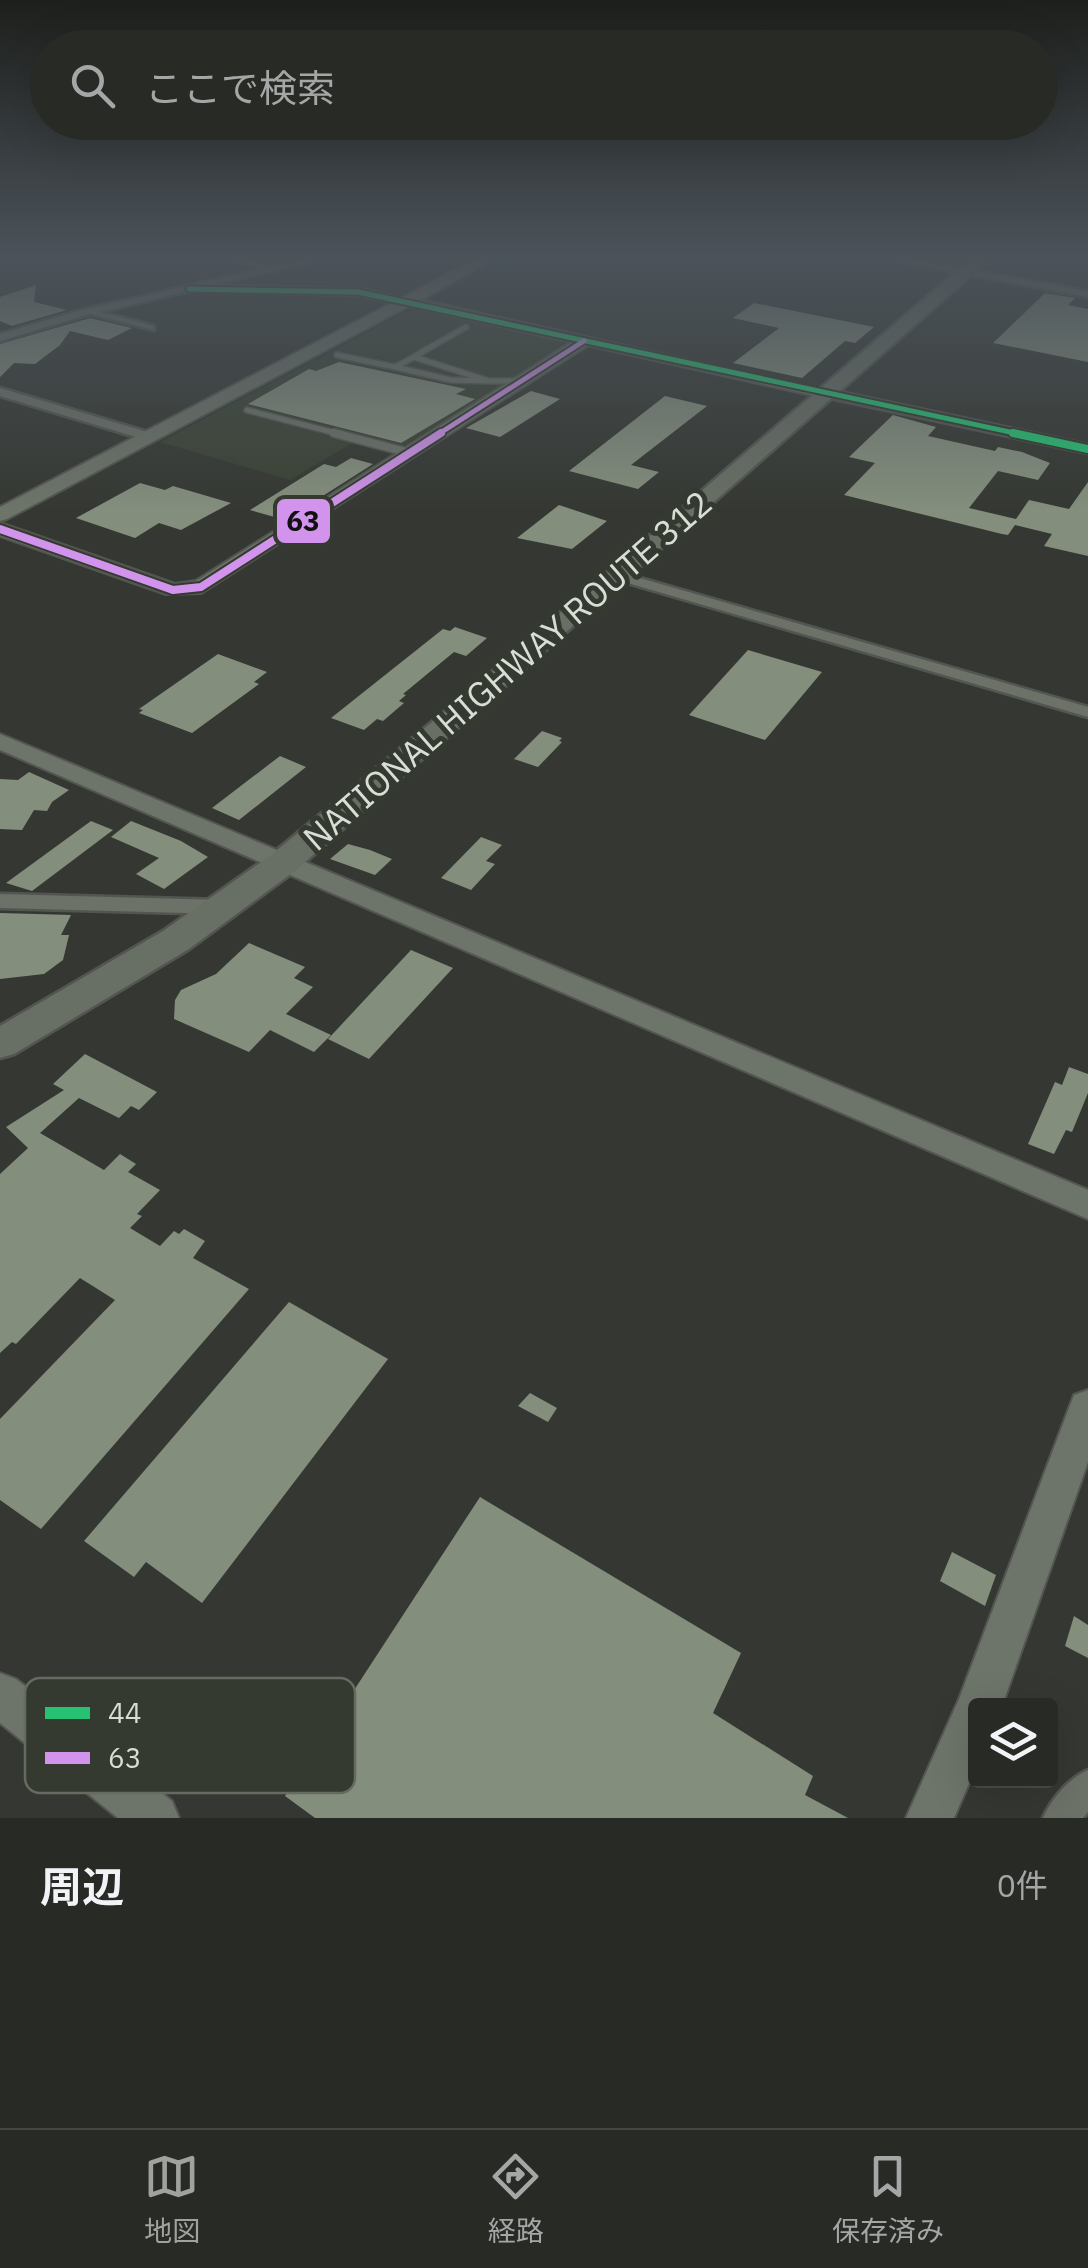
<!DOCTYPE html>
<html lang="ja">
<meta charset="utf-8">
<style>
body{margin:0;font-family:"IBM Plex Sans","Noto Sans JP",sans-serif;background:#30322e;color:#f1f3f6}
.controls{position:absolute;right:30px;bottom:30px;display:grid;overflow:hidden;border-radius:10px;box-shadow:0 10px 40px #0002}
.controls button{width:90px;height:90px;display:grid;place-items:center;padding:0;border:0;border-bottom:2px solid #444643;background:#282a26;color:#f1f3f6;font:50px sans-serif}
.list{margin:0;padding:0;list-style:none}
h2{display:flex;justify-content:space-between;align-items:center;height:130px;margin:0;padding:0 40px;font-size:42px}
h2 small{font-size:32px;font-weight:400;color:#a5a7a7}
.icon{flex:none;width:55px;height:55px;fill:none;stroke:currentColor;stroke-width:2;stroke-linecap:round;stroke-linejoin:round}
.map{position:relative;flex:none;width:1088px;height:1818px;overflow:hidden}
.search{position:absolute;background:#282a26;box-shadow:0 10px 40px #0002;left:30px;right:30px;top:30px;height:110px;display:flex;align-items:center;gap:25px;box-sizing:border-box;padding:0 35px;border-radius:55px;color:#a5a7a7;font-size:38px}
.sheet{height:310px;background:#282a26}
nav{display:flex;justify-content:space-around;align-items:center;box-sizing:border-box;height:140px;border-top:2px solid #444643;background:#282a26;font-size:28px;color:#a5a7a7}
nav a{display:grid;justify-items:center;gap:5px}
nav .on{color:#a0a39d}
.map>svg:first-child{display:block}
</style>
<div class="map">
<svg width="1088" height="1818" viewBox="0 0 1088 1818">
<rect width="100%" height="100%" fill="#353832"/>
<path fill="#3b4335" d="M422,310L563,342L565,346L393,453L352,443L290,480L160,442L406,312Z"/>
<path fill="#848e7d" d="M36,285L34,302L67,310L12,326L0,321V297Z
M1045,293L1075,298L1068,305L1088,309V362L993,343Z
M754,303L874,327L855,343L845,341L802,378L733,363L779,328L733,318Z
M90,318L132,328L108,340L70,331L60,345L35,364L14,363L0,377V344Z
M339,362L466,389L456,394L475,399L401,443L248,404L309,369L316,371Z
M531,391L560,399L500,437L466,428Z
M665,396L707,406L631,465L659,472L638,489L569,471Z
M893,415L936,427L928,436L995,451L998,447L1022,452L1050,463L1038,480L998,471L969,508L1016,519L1029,500L1069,509L1088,482V556L1044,546L1052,534L1015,525L1008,535L1002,534L844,495L875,463L849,457Z
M351,458L373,464L285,520L250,510L324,464L336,467Z
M140,483L165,490L173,486L231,503L181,530L159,523L135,538L76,518Z
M559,505L607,521L572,549L517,538Z
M455,627L487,638L466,656L454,652L403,694L406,695L399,701L404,703L383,721L377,719L364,730L331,718L443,629L450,631Z
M748,650L822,672L765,740L689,715Z
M218,654L267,672L254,682L259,684L192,733L139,713L143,710L139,709Z
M542,731L562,738L559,741L562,742L538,767L514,759Z
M280,756L306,767L239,820L212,808Z
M29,772L69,790L52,802L47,811L34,810L22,830L0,829V779L18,780Z
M91,821L113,830L32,891L6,883Z
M131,821L181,841L208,857L164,889L136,874L159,858L111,837Z
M481,837L502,845L486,861L495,864L471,890L441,878Z
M348,844L370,850L392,859L375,875L330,859Z
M0,913L71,915L61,935H69L63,960L44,974L0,979Z
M249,943L305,967L294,978L313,987L286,1014L331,1035L314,1052L270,1030L249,1052L174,1019L175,1000L181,990L216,974Z
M411,950L453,968L369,1059L328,1039Z
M85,1054L157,1092L139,1110L131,1106L119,1118L79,1098L40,1133L104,1170L120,1154L136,1164L128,1172L160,1190L137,1214L142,1216L130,1228L160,1246L174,1231L179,1234L184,1229L205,1241L193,1258L249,1289L41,1529L0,1500V1419L115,1300L80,1278L16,1344L12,1342L0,1353V1174L28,1148L6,1127L64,1090L53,1084Z
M1069,1067L1088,1074V1093L1072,1132L1066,1130L1054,1154L1028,1144L1055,1082L1062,1085Z
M289,1302L388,1359L202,1603L146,1562L134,1577L84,1541Z
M530,1393L557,1408L548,1422L518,1406Z
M480,1497L741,1653L713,1713L813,1776L805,1795L848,1818H315L285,1796Z
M952,1552L996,1575L985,1606L940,1581Z
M1074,1616L1088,1625V1658L1065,1646Z"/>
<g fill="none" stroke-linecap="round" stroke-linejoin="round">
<g stroke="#535551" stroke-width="8">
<path id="lane-far1" d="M337,355L395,367
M415,356L466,327
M414,357L489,381L451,380L395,367Z
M489,381H520
M247,410L343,435"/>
</g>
<g stroke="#535551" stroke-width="11">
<path id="lane" d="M334,433L410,453"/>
</g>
<g stroke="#535551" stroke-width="5">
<path id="street" d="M218,256C237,256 251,263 268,265C289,268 314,256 336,256L101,312L154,326V330L90,314L0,341V334L78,311L260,269Z
M870,256H893L1088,291V297Z
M221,286L358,289L416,302L411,305L358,295L217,291Z
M0,388L154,434L156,437L146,440L0,396Z
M825,389L1088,445V453L821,396V390Z
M619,572L1088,707V717L614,579L612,576Z
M0,894L223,900L233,907L223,914L0,908Z
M1088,1770V1812L1083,1818H1043C1051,1799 1069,1778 1088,1770Z"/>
</g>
<g stroke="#535551" stroke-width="4">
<path id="secondary" d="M482,256H499L421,300L833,393L825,398L588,345L201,593L166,594L0,536V523L175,584L196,581L572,342L409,306L7,519L0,521V507Z
M0,734L1088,1190V1219L0,750Z
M1088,1390V1462L1002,1706H976V1767L954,1818H906L959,1699L1069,1408L1074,1395Z
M0,1673L16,1679L172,1801L179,1818H118L0,1723Z"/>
</g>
<g stroke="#535551" stroke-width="5">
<path id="highway" d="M974,256H993L295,871L189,949L14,1054L0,1058V1026L163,931L271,855L467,693Z"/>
</g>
<use href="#lane-far1" stroke="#6c7268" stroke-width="5"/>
<use href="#lane" stroke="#6c7268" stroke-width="8"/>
<use href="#street" fill="#6c7268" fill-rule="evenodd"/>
<use href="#secondary" fill="#6d7469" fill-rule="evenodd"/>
<use href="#highway" fill="#686f64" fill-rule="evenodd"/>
<g stroke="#343a30" stroke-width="9">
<path id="bus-1-far1" d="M189,289L358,292L1024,435"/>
</g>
<g stroke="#343a30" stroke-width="12">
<path id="bus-1" d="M1013,433L1088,449"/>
</g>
<g stroke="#343a30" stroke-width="9">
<path id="bus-2-far1" d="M437,435L584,341"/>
</g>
<g stroke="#343a30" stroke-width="12">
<path id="bus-2" d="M0,529L173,590L201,587L441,433"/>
</g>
<use href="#bus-1-far1" stroke="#26c172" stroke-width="5"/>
<use href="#bus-1" stroke="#26c172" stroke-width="8"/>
<use href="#bus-2-far1" stroke="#d193ec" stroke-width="5"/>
<use href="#bus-2" stroke="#d193ec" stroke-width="8"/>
</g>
<linearGradient id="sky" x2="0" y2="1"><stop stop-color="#1d1f1c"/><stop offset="0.5" stop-color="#4b535a"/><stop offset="1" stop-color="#4b535a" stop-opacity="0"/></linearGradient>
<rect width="1088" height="511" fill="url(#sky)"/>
<g text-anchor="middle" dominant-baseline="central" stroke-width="10" stroke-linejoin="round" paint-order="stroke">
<g font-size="35" fill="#d9ddd7" stroke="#343a30">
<text transform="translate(507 670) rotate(-41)">NATIONAL HIGHWAY ROUTE 312</text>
</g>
</g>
<rect x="25" y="1678" width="330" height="115" rx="15" fill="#343a30" stroke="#666b62" stroke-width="2.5"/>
<rect x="45" y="1707" width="45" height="12" fill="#26c172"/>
<rect x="45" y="1752" width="45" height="12" fill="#d193ec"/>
<g font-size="28" fill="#d9ddd7">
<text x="108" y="1723">44</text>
<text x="108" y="1768">63</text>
</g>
<rect stroke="#343a30" stroke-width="4" x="275" y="497" width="57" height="48" rx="10" fill="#d193ec"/>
<g font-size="28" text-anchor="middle" font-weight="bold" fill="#111">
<text x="303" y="531">63</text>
</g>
</svg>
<div class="controls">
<button><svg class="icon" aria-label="layers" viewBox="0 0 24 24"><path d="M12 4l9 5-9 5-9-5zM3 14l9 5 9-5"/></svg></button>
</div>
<div class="search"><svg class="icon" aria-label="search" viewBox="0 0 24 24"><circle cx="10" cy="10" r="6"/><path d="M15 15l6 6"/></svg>ここで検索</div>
</div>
<section class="sheet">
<h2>周辺<small>0件</small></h2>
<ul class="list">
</ul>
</section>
<nav>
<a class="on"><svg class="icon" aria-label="map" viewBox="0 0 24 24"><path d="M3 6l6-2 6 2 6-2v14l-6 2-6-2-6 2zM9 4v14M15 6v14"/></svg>地図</a>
<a><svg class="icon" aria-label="directions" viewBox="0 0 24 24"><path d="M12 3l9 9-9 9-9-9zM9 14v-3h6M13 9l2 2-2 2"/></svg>経路</a>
<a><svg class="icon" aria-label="saved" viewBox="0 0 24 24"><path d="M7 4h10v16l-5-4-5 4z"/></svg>保存済み</a>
</nav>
